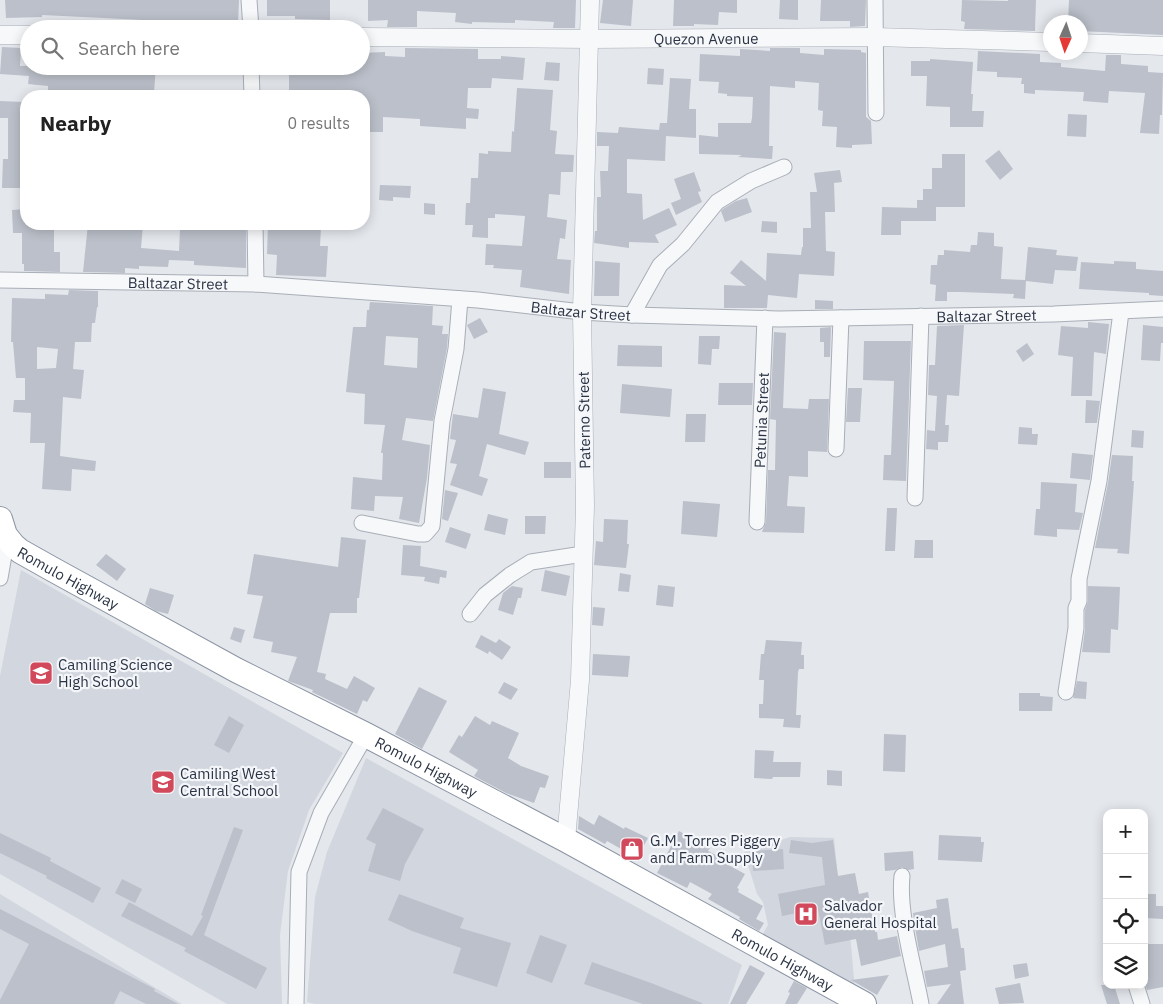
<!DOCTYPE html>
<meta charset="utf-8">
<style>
body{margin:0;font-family:"IBM Plex Sans",sans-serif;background:#f2f2f2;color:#222}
.controls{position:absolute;right:15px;bottom:15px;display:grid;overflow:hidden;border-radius:10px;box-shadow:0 2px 12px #0003}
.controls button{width:45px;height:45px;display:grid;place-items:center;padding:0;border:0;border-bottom:1px solid #e0e0e0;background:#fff;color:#222;font:25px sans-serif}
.compass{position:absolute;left:1043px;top:15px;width:45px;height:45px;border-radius:50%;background:#fff;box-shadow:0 2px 12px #0003;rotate:183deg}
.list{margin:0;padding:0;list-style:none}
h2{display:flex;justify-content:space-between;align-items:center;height:65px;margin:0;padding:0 20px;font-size:21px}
h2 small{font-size:16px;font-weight:400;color:#767676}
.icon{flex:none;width:28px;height:28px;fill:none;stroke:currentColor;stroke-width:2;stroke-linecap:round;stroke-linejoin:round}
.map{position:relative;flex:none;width:1163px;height:1004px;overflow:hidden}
.search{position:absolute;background:#fff;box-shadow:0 2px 12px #0003;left:20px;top:20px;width:350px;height:55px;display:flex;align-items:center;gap:12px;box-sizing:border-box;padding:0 18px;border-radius:28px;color:#767676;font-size:19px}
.panel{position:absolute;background:#fff;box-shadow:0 2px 12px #0003;left:20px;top:90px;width:350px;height:140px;border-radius:20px}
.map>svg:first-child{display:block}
</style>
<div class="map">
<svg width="1163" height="1004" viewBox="0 0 1163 1004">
<rect width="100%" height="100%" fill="#e4e7ec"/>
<path fill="#d2d6de" d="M21,570L343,753L309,810L288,871L280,935L282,1004H227L0,874V676Z
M366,758L742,965L728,1004H315L307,1002L315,897L327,852Z
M790,837L834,838L838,877L850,934L855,990L760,939L768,925L763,902L757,894L744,852Z
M0,894L182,1004H0Z"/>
<path fill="#bbc0ca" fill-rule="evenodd" d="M5,0H239L238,24L213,22L212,26L161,25V21L104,18L42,15V17L6,18Z
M267,0H330V20L295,19V16H267Z
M368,0H576L575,28H553L554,22L515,20V23L472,22V24L455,22L456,13L417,11V27H387L388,20L368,21Z
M603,0H633L631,26L600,23Z
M674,0H737V13L719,12L718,25L694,24V26H673Z
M780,0H798V20L779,19Z
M821,0H866L865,26L850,27V21H820Z
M962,0L1008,1V0H1036L1035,31L964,29L965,22L961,21Z
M1069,0H1163V35L1080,31V22H1068Z
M2,47L21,48L20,66H156L154,92L125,90L124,96H100V93L77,92V96L48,95V86L28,84L29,76L0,74Z
M405,48L478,49V59H501V56L525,58L523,80L492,78L491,88H468L467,108L479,109L478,119L466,118V129L420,126V119L383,117V132H370V127L364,126V96H289V66H361V53L385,52V56L405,57Z
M770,48H800V53L824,55V49L861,50V52L866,53V117L871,121L872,144L852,145V148L836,147L837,127L822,126L823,111L818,110L819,83L795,81V88L770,86L769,146H773L772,159L738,157L742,155L699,154V135L718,137V123H751L752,118L753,97L727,96V94L718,93L719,82L699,81L700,54L740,56V49L770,51Z
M978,51L1040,54V62L1061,63V67L1105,71L1106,55H1121V64L1148,66V72L1163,73L1162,115H1160L1159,134L1140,133L1145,93L1109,91L1108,103L1083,101L1084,92L1035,90V94L1024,93V84H1021L1022,78L997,77V72L977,71Z
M930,59L973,62L971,94H973L972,111H984L983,127H950V107L926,106L927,76H911V61H930Z
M546,62L560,63L559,81L544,80Z
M648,68L664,69L663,85L647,84Z
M670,78L691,79L689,109H696V138L666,136L665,161L627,159V193L642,194L643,220L669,208L677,225L655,235L659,243L629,242V248L594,243L595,231H597V197H601L600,171H608L609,146H597V132L618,133L619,127L659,130L660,123H667Z
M517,88L553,90L550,130L557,131L555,154L574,155L573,172H561L560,195L549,194L547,217L567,220L565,239L560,238L557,259L571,260L569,294L520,287L522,270L493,268L494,265H485L486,244L522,246L525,216L495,214V218H488V238L472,237L473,225H465L466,203H470L471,178H478L479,153L488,154V151L511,152L512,131L514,132Z
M0,101L23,102V121H26V188H2L3,159H8V118H0Z
M1068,114L1087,115L1086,137L1067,136Z
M999,150L1013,169L1000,180L985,161Z
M942,154H965V207H936V221H901V235H881L882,207L917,208V200H923V189H932V168H942Z
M840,170L842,182L834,183L835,212H825L826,251L835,252L834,276L799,274L797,298L768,295L767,308H724V285L746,286L730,273L741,260L766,281L767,253L801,255L802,247H803V228H811L810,192H817L814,173Z
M694,172L701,191L698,192L702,202L676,215L671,203L681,199L674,179Z
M380,185L411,186L410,198L393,197V201L379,200Z
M747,198L752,212L725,222L721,211L723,209L736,201Z
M424,203L435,204V215L424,214Z
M26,209V224H54V252H60V272L24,271V264H22V233H13L12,210Z
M762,221L777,222V233L761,232Z
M88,224H143L141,248L179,251L180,229L195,230L196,226H202V224H246V268L194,265V261L169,260L168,267L139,266V269L125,268V273L83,272Z
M268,224H312V226L321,227L320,246H328L326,277L276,275L277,255L267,254Z
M978,232L994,233V246L1003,247L1001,279L1025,280L1028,247L1057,250L1056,255L1078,257L1076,271L1055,270L1053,284L1026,281L1025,299L1013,298L1014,294L961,292H947V301H935L936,285L930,284L931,265H937L938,255H944V250L970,252L971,245H977Z
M595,261L620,263L619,296H594Z
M1114,261L1136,262V269L1163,271V296L1149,295V293L1079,289L1081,262L1114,264Z
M69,290L98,291V307H97L95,323H92L91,342H75L73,369L84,370L81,399L63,397L60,456L96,461L95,471L72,469L71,491L42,489L45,443H30L31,413L13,412L14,400H25V378H16L13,342H11L12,298L45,299V294L68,295ZM37,347L58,349L56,368L37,369Z
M815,300L833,301V309H815Z
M370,302L433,306L432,325L443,326L442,334H448L447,348L433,421L406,418L402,440L430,445L427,478L419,523L399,519L403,497L375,496L374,511L351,509L353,477L382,480L383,453H381L385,425L364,424L365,394L346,392L353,327H366L367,310H369ZM386,336L418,338L417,368L384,365Z
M480,318L488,332L474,339L467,325Z
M1088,322L1109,324L1106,354L1094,352L1092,396H1071L1073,357L1058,355L1061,326L1088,328Z
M964,325L959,396L947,395L945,425H949L948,442H938V450L926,449L927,430L935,431L937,396L928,395L929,365H935L937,326Z
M1143,325L1163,327V343H1161L1160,361L1141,360Z
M831,327L830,357H824V342H820V328Z
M774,332L786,333L783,408L808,409L809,399H829L827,452L808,451V477L789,476L787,506L805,507L804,533L762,532L766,522L768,470H775L776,420L770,419Z
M699,336H720L719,349H712L711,365L698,364Z
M864,341H911L906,481L883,480L884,455H891L894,381L863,380Z
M1027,343L1034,354L1023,362L1016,351Z
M618,345L662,346V367L617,366Z
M719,383H753L752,405H718Z
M622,384L672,389L670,417L620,413Z
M483,388L506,392L499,434L529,442L525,455L487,444L479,476L488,479L482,496L450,485L457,464L450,463L456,440L450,439L453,414L478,418Z
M848,388H862L860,422H846Z
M1086,400L1100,401L1097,423H1085Z
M686,414H706L705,442H685Z
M1019,427L1032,428V434H1038L1037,445L1018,444Z
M1132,430L1144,431L1143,448L1131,447Z
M1072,453L1093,455L1090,480L1070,478Z
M1112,455L1133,456L1132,481H1134L1129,554L1117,553L1118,549L1095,548L1108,483Z
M544,462H571V478H544Z
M1041,482L1077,484L1075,512L1083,513L1079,530L1057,529V537L1034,535L1036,509H1040Z
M445,490L458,493L448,521L442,519Z
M683,501L720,504L717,537L681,534Z
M887,508H897L895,551H885Z
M488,514L508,519L505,535L484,530Z
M525,516H546L545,534H525Z
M604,519L628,520L627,544H629L626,568L594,565L596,541L603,542Z
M450,527L471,534L466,549L445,542Z
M341,537L366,540L359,598H357V613H330L317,672L326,674L325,679L347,689L354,676L375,688L367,702L363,700L357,714L312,692L313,690L288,681L297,657L271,652L273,642L253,638L263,596L247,594L254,554L338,567Z
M915,540H933V558H914Z
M403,545L421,546L420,566L447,571L446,578L440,577L439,584L424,581L425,577L401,575Z
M106,554L126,569L117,581L96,565Z
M545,570L570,576L566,596L541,591Z
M620,573L631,575L629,592L618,591Z
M658,585L675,587L673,607L656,605Z
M512,586L523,588L521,598H518L513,615L498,610L503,593Z
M1088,586L1120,587L1118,630L1111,629L1110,653L1082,652L1085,629V610L1088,601Z
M150,588L174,595L168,614L156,611L145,604Z
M593,607L605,608L603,626L592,625Z
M234,627L245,630L241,643L230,639Z
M481,635L496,643L499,639L511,647L502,660L489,651L488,654L475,647Z
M766,640L802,642L801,655H804V669H799L798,672L796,715H801L800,728L783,727L784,719L759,718V704H763L764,680H759L761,654H764Z
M593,654L630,656L628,677L592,675Z
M1077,681L1087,682L1086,699L1073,698Z
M504,682L518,689L511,700L498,693Z
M419,687L447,701L422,749L395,734Z
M1019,693H1040V696L1053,697L1052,711H1019Z
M229,716L244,725L229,753L214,745Z
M475,716L490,725L492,721L519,733L508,758L521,766L549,776L545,788L540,787L534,803L506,793L474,776L478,770L449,752L459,735L462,737Z
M884,734L906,735L905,772L883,771Z
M755,750L774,751L773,762H801L800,777H773L772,779L754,778Z
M827,770L842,771V786L827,785Z
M383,808L424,829L405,864L400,881L368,871L376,844L366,839Z
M599,815L624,829L625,827L648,838L637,858L607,841L605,844L578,829L579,816L594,825Z
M234,827L243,830L204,935L267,968L256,989L184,951L186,948L121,916L129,902L192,936L203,916L201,915Z
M679,831L710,848L708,851L724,859L723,862L745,874L737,888L739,889L738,892L763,906L756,919L764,923L759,931L739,919L740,917L708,899L712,894L690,882L687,888L657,873Z
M0,833L51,858L50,861L101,888L93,903L46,878L47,876L0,853Z
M939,835L981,837V842H984L982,862L938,860Z
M791,840L812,843L833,840L838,876L855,873L859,894L868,892L875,932H877L878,940L897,936L901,956L861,966L856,939L825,945L818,909L782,916L778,894L825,885L822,857L789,853Z
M783,849L784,869L753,871L752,851Z
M913,851L914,869L908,870L902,867L895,870L885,871L884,853Z
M122,879L142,889L135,903L115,893Z
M399,894L464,918L460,928L511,943L497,987L453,973L461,948L412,931L388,920Z
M1144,894H1156V906H1163V919L1144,918Z
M948,898L952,929L958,928L961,948H964L966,970L960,971L964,1004H937L951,984L927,987L924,971L948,967L945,944L919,951L914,921L913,913L937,908L936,900Z
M0,909L155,989L154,991L178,1004H146L120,991L114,1004H0V1000L29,944L0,929Z
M540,935L567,945L552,983L526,973Z
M1144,944H1163V987L1147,990L1144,981Z
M592,962L651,983L702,1003V1004H643L584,984Z
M1027,963L1029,976L1015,979L1013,965Z
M750,965L765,973L746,1004H730Z
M889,975L877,995L851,980Z
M794,981L807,988L797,1004H785L790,993L788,992Z
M1020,983L1024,1003L999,1004L995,988Z
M1101,985H1114L1120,1004H1107Z"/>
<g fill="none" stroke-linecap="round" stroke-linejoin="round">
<g stroke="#a9aeb7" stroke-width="17">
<g id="minor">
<path d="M249,0L251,29"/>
<path d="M875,0L876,113"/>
<path d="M251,66L252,96"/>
<path d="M255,224L256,284"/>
<path id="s1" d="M0,280L256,284L478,300L582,312L632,315L779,319L1054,314L1163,309"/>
<path d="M632,315L660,265L683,244L717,202L751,181L784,167"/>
<path d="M836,449L841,318"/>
<path d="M915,498L921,316"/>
<path id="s2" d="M757,522L765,318"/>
<path d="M362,523L418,534H425L432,526L442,421L456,349L460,299"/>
<path d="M0,578L7,538"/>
<path d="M470,614L485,595L510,575L531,562L583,554"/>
<path d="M1066,692L1076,628V608L1079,601V579L1099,481L1121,312"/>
<path d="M902,876C898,913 914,966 921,1004"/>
<path d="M1136,985L1142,1004"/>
<path d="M296,1004L299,872L321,813L366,735"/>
</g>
</g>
<g stroke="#a9aeb7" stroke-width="19">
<g id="tertiary">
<path d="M0,35H29"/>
<path id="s3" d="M361,37L590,39L874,37L1050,42"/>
<path d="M1080,43L1163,46"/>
<path d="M566,840L580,680L585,506L582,312L590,0"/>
</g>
</g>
<g stroke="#8b94a3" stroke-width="26">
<g id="trunk">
<path id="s4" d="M0,519L5,535L13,545L20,551L52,569L236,670L366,735L566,840L864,1004"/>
</g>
</g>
<use href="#minor" stroke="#f7f8fa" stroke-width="15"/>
<use href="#tertiary" stroke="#f7f8fa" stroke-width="18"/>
<use href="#trunk" stroke="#fff" stroke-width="24"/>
</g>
<defs>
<g id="school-square" transform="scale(1.25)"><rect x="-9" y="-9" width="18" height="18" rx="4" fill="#d1495b" stroke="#f4f6f9"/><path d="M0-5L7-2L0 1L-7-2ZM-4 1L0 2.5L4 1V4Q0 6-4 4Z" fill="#fff"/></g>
<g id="shop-square" transform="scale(1.25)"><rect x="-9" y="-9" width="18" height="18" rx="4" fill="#d1495b" stroke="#f4f6f9"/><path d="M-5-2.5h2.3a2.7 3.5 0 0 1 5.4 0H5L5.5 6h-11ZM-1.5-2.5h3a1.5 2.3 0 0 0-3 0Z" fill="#fff"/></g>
<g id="hospital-square" transform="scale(1.25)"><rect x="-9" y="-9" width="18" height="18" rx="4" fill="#d1495b" stroke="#f4f6f9"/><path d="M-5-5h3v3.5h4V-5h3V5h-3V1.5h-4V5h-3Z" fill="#fff"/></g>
</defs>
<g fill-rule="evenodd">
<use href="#school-square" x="41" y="673"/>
<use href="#school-square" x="163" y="782"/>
<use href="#shop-square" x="632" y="849"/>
<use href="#hospital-square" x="806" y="914"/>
</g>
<g text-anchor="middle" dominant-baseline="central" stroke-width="4.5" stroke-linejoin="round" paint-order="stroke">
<g font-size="15" fill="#2b3445" stroke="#f4f6f9">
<text stroke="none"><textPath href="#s3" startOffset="345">Quezon Avenue</textPath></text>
<text stroke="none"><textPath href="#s1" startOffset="178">Baltazar Street</textPath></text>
<text stroke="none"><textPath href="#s1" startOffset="582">Baltazar Street</textPath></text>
<text stroke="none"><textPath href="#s1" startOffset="988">Baltazar Street</textPath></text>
<text transform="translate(584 420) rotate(-91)">Paterno Street</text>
<text stroke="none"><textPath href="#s2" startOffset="102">Petunia Street</textPath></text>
<text stroke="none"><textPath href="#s4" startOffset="94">Romulo Highway</textPath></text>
<text stroke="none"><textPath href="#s4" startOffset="499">Romulo Highway</textPath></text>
<text stroke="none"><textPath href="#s4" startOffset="904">Romulo Highway</textPath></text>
</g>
<g font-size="15" fill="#2b3445" stroke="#f4f6f9" text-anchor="start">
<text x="58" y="664">Camiling Science<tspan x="58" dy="17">High School</tspan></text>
<text x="180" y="773">Camiling West<tspan x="180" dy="17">Central School</tspan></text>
<text x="650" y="840">G.M. Torres Piggery<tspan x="650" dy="17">and Farm Supply</tspan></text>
<text x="824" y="905">Salvador<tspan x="824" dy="17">General Hospital</tspan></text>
</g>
</g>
</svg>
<div class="controls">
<button>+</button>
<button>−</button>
<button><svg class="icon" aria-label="locate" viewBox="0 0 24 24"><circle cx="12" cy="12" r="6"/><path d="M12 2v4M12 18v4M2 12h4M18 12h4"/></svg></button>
<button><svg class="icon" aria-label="layers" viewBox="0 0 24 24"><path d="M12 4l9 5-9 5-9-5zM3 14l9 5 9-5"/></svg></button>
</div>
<svg class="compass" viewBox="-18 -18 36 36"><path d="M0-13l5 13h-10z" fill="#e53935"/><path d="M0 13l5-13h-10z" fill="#767676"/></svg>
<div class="search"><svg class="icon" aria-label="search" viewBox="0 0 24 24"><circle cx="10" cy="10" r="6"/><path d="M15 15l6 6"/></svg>Search here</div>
<section class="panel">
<h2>Nearby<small>0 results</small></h2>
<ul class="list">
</ul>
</section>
</div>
